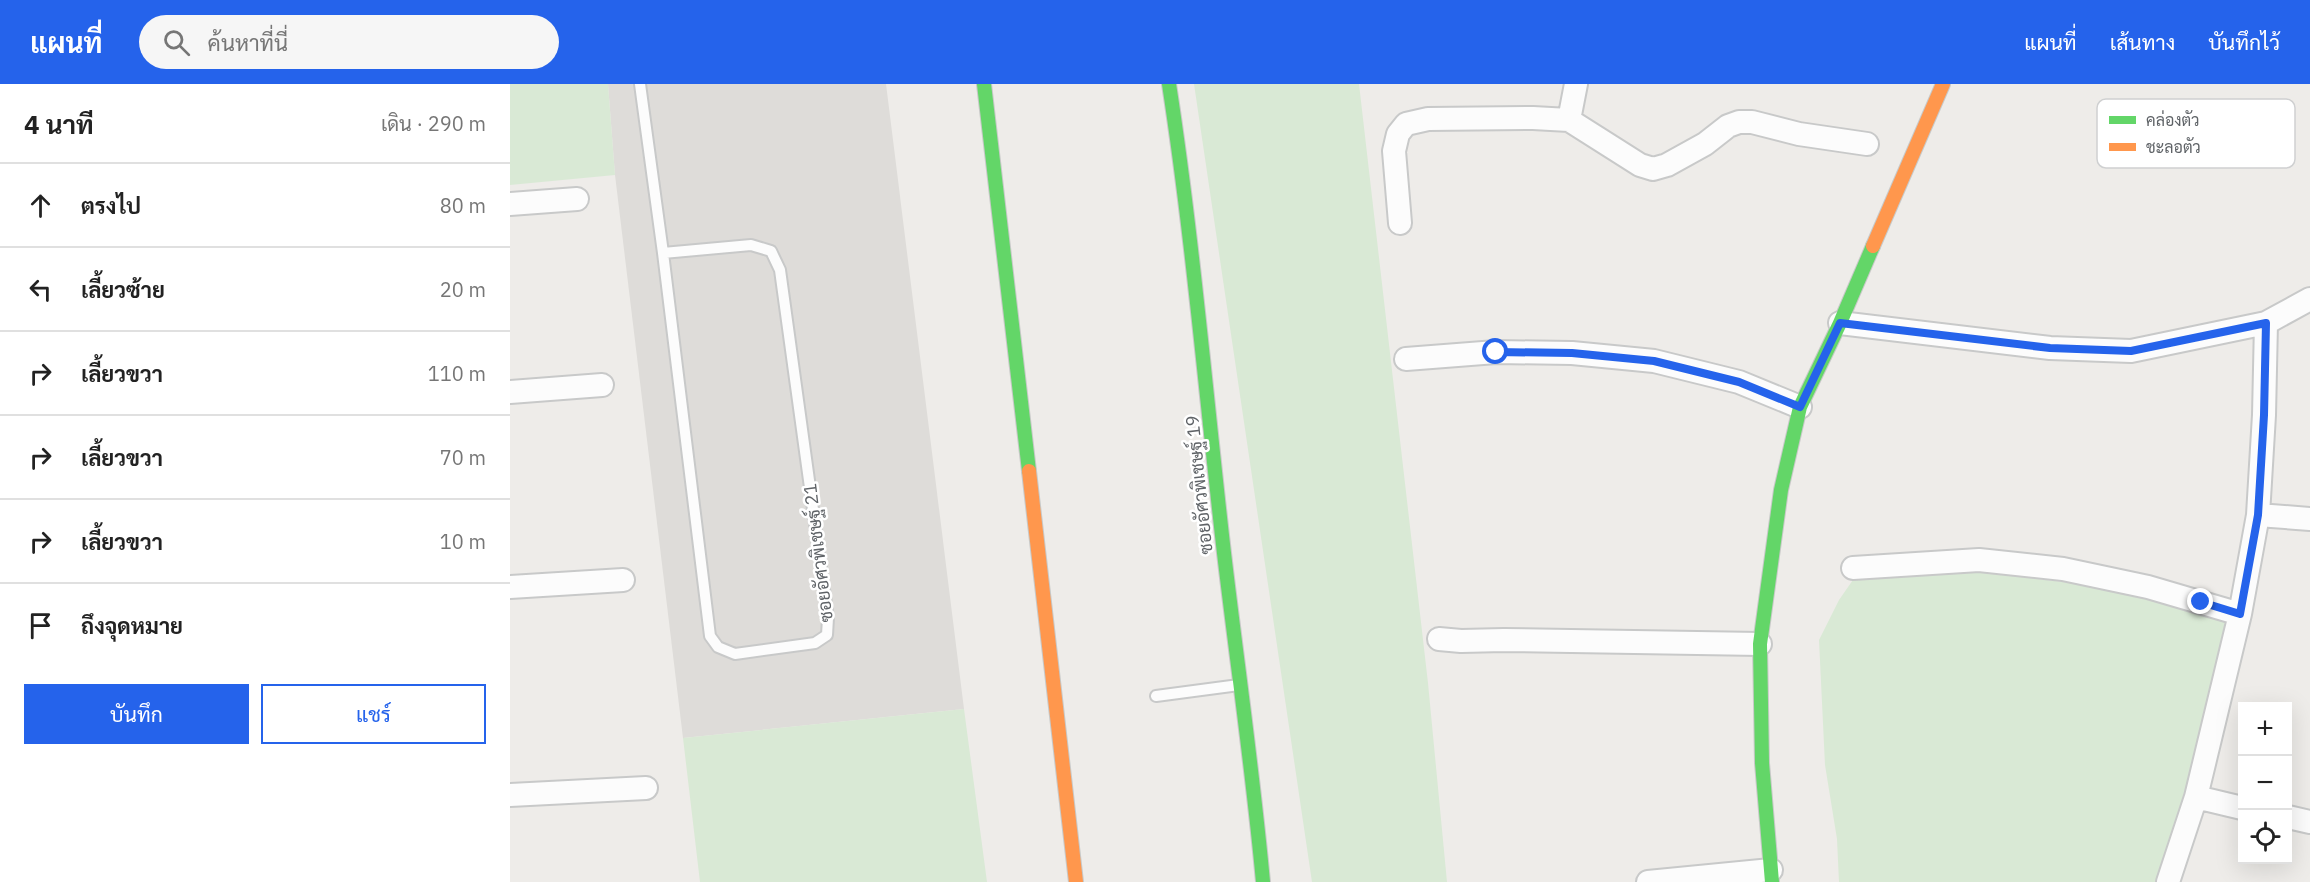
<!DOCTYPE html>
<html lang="th">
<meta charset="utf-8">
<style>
body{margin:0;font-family:"IBM Plex Sans",Sarabun,sans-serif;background:#f6f6f6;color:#222}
.controls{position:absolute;right:18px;bottom:18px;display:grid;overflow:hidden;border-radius:0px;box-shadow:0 6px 24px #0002}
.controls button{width:54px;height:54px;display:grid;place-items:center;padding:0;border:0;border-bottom:2px solid #e0e0e0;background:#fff;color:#222;font:30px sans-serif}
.stop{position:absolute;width:18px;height:18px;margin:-14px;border:4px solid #2563eb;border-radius:50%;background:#fff}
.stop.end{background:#2563eb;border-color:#fff;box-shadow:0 2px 6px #0008}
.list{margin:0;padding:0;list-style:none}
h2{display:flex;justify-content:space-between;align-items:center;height:78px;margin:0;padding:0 24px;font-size:26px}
h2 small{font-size:20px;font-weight:400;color:#767676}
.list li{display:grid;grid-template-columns:39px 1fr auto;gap:18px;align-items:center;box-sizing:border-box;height:84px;padding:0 24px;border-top:2px solid #e0e0e0}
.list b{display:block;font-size:22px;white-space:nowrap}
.list em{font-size:20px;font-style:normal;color:#767676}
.actions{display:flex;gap:12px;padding:18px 24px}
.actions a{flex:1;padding:14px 0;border:2px solid #2563eb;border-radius:0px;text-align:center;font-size:21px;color:#2563eb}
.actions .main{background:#2563eb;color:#fff}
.icon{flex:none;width:33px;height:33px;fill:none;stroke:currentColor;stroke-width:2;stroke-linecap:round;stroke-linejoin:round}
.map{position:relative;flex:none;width:1800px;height:798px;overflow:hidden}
header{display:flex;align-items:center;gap:36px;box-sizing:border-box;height:84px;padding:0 30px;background:#2563eb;color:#fff}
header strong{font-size:28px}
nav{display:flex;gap:33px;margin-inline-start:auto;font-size:21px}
.search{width:420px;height:54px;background:#f6f6f6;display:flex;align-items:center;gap:15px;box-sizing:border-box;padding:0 21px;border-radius:33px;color:#767676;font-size:22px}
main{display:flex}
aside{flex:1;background:#fff}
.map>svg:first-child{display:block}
</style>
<header>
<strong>แผนที่</strong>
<div class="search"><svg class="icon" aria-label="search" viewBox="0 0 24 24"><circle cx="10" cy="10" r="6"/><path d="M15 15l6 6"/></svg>ค้นหาที่นี่</div>
<nav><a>แผนที่</a><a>เส้นทาง</a><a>บันทึกไว้</a></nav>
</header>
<main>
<aside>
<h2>4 นาที<small>เดิน · 290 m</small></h2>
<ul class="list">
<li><svg class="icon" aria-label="ahead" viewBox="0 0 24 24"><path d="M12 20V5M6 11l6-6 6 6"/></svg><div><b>ตรงไป</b></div><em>80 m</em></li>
<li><svg class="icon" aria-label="left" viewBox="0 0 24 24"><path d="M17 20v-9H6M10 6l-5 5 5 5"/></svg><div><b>เลี้ยวซ้าย</b></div><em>20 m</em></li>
<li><svg class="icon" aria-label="right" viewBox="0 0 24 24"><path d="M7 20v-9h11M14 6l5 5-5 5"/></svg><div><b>เลี้ยวขวา</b></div><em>110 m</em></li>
<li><svg class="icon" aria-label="right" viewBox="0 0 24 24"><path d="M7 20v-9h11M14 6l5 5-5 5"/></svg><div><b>เลี้ยวขวา</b></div><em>70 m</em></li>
<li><svg class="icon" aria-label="right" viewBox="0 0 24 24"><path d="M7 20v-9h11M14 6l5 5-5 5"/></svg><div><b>เลี้ยวขวา</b></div><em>10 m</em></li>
<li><svg class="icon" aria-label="arrive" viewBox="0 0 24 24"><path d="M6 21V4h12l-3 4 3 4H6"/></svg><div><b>ถึงจุดหมาย</b></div></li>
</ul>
<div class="actions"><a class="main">บันทึก</a><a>แชร์</a></div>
</aside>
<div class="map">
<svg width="1800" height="798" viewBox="0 0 1800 798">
<rect width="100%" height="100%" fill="#eeece9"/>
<path fill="#dedcd9" d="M98,0H376L454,625L173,654L105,91Z"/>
<path fill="#d9e9d5" d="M0,0H98L105,91L0,101Z
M684,0H849L918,599L937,798H802Z
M1470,488L1636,508L1718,535L1673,722L1649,798H1329L1327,755L1315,681L1309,556L1329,516L1345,493Z
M454,625L477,798H190L173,654Z"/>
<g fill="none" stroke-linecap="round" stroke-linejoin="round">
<g stroke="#c8c9c9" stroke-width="14">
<path id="lane" d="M130,0L153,169L200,552L208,563L225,570L305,559L317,551L318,534L270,186L261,167L241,161L153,169
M646,612L729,601"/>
</g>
<g stroke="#c8c9c9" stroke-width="26">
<path id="street" d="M1059,36L1066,0
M0,120L67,115
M890,139L884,67L888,50L896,40L918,35L1023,34L1059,36L1130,81L1143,85L1157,81L1195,60L1218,42L1229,38H1242L1289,50L1357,60
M1330,239L1540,264L1621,267L1756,239L1800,215
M896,275L986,268L1062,269L1144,277L1229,298L1290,323
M0,308L92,301
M1748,431L1800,435
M1343,484L1469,476L1553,485L1638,503L1730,530
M0,503L113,496
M929,555L951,557L994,556L1250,560
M0,711L136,704
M1686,713L1732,724
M1778,733L1800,738
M1138,798L1261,786
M1658,798L1686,713L1730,530L1748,431L1754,331L1756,239"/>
</g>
<g stroke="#c8c9c8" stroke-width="16">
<path id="fast" d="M474,0L519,387
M659,0C683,156 696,313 714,469C727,579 743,688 753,798
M1262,798L1252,679L1250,560L1271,406L1290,323L1330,239L1363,162"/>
</g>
<g stroke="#c8c9c8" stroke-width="16">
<path id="slow" d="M1363,162L1433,0
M519,387L566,798"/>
</g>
<use href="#lane" stroke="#fcfcfc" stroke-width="10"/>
<use href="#street" stroke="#fcfcfc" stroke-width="22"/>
<use href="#fast" stroke="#63d668" stroke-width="14"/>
<use href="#slow" stroke="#ff974d" stroke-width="14"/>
</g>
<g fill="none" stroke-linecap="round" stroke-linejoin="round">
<path stroke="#2563eb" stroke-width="8" d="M986,268L1062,269L1144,277L1229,298L1290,323L1330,239L1540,264L1621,267L1756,239L1754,331L1748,431L1730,530L1691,518"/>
</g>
<g text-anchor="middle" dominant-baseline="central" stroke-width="5" stroke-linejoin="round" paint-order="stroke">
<g font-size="18" fill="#5f6367" stroke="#fff">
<text transform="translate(689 401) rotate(-96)">ซอยอัศวพิเชษฐ์ 19</text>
<text transform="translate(308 469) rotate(-97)">ซอยอัศวพิเชษฐ์ 21</text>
</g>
</g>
<rect x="1587" y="15" width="198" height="69" rx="9" fill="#fff" stroke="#cfd0d1" stroke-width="1.5"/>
<rect x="1599" y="32" width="27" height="8" fill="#63d668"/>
<rect x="1599" y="59" width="27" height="8" fill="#ff974d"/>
<g font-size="16" fill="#5f6367">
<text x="1636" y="42">คล่องตัว</text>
<text x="1636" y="69">ชะลอตัว</text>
</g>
</svg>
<div class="controls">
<button>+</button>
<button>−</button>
<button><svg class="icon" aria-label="locate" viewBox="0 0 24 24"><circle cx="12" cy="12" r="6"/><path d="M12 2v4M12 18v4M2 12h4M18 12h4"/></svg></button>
</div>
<div class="stop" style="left:986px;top:268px"></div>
<div class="stop end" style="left:1691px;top:518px"></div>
</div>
</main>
